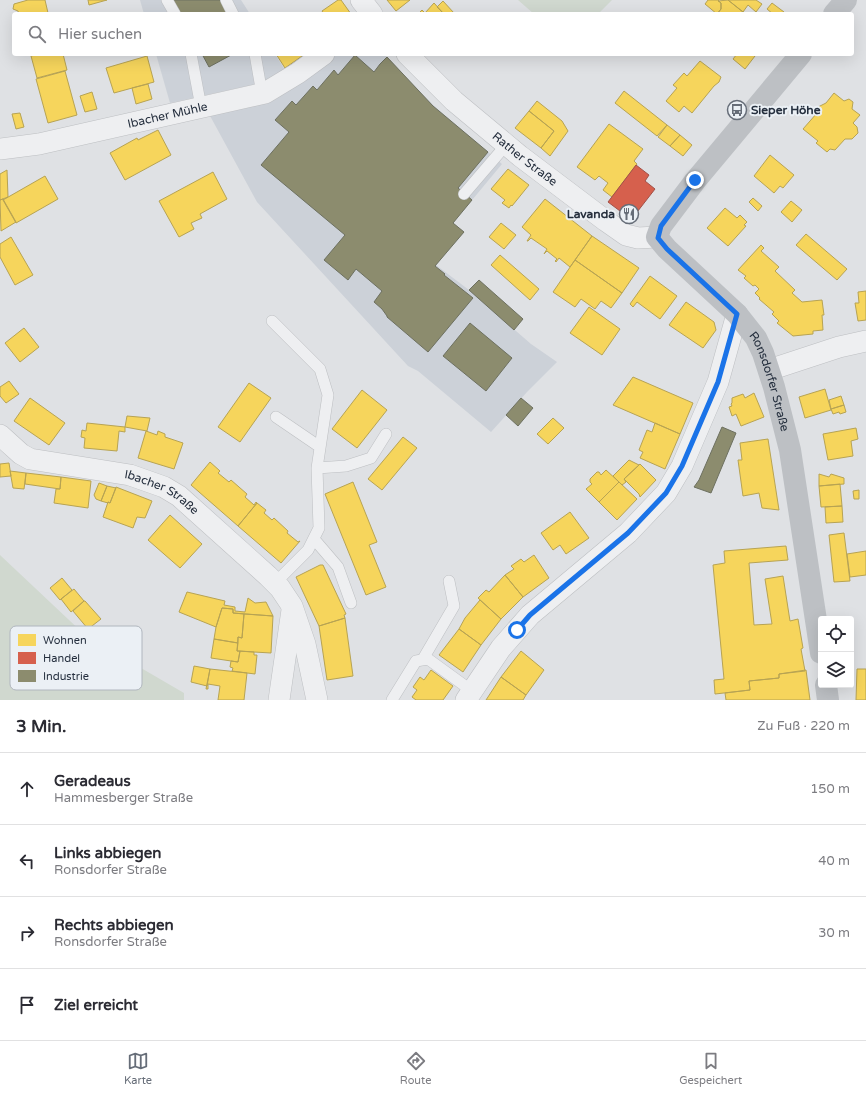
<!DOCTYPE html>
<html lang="de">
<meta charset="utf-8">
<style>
body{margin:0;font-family:"Varela Round",sans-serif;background:#f2f2f3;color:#2b2b33}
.controls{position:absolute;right:12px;bottom:12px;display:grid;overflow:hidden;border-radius:4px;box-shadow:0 4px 16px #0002}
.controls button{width:36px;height:36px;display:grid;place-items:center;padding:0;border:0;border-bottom:1px solid #e1e1e2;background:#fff;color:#2b2b33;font:20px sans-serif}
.stop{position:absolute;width:12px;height:12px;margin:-9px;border:3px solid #1a73e8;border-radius:50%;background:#fff}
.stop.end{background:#1a73e8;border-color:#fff;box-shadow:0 1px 4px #0008}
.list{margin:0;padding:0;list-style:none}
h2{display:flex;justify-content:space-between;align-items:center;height:52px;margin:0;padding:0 16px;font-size:17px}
h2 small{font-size:13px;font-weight:400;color:#7c7c81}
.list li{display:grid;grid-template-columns:26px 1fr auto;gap:12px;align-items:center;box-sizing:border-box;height:72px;padding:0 16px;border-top:1px solid #e1e1e2}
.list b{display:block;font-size:15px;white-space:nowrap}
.list p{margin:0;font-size:13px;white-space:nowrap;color:#7c7c81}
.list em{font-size:13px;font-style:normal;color:#7c7c81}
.icon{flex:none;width:22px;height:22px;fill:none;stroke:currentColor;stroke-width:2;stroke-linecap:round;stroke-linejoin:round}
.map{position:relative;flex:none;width:866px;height:700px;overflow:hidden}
.search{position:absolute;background:#fff;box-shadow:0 4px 16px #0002;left:12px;right:12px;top:12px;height:44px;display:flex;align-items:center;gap:10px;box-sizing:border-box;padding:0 14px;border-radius:4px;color:#7c7c81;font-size:15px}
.sheet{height:340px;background:#fff}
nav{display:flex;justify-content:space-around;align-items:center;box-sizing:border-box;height:56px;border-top:1px solid #e1e1e2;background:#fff;font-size:11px;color:#7c7c81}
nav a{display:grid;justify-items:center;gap:2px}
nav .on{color:#666d78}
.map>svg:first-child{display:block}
</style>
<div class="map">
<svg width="866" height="700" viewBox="0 0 866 700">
<rect width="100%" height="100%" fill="#dfe1e4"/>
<path fill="#ccd1d8" d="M140,0H241L250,14H144Z
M156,54H275L285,70L273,77L260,83L170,103Z
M338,54H384L433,105L502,164L453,223L464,232L436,265L469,290L531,344L557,362L527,392L491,432L418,371L408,366L257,202L209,114L296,85Z"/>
<path fill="#d0d8cf" d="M518,0H612L598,14H534Z
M0,555L86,636L184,693V700H0Z"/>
<path fill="#f6d55c" stroke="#b7a353" d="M28,0H45L48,13L19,14L18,11L13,9L14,4Z
M88,0H107L89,5Z
M338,0H341L351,14H324L322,11Z
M387,0H410L396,11Z
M708,0H718L721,3V9L717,14L705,4Z
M728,0H756L762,4L756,12L748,5L743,12Z
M728,0L743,12L746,14H717L721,9V3L718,1Z
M443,1L454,13L453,14H444L437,7Z
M434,3L444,14H418L422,10L425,13Z
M772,3L784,12L783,14H773L767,9Z
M39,54H63L67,70L37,78L31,56Z
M276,54H305L285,68Z
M737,54H752L755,56L745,69L733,59Z
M147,56L154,82L114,93L106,68Z
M700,61L721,77L719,82L714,86L692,113L684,106L679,112L666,101L677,88L673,85L684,73L687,76Z
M65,71L77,115L48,123L36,79Z
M148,84L152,99L136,104L132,88Z
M624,91L667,125L657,136L615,103Z
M92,92L97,109L85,112L80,96Z
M834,93L844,101L849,99L853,102L852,109L860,115L853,123L857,127L858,133L852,139H845L835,150L830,149L827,152L816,143L818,141L803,129L817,113L818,107L826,103Z
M537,101L562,121L568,131L550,156L541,148L554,131L529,111Z
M529,111L554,131L541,148L515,128Z
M20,113L24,127L16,129L12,114Z
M609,124L643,149L634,161L637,164L612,197L603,190L608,183L599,176L595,180L577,167Z
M667,125L680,135L670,146L658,137Z
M158,130L171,155L125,180L110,153L137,138L138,140Z
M680,135L692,145L683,156L670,146Z
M770,155L794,175L783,188L780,186L774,193L754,176Z
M508,169L529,185L512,206L511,205L509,208L502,203L505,200L491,189Z
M7,170L8,197L0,200V174Z
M213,172L227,199L200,214L202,218L191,223L194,229L179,237L159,201Z
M45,176L58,199L16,223L3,200Z
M753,198L762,206L758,211L749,202Z
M3,199L16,222L1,231L0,200Z
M545,199L592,236L570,267L559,258L556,262L555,261L557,259L547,251L544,254L547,249L531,238L528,241H527L531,235L522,227Z
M791,201L802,210L792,222L781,212Z
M725,208L737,218L740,215L747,222L744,225L746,226L728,246L707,228Z
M501,223L516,235L504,249L489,237Z
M806,234L847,269L837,280L796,245Z
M592,236L639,268L622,293L575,260Z
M11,237L33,275L15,285L0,257V244Z
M761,245L764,248L761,251L779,267L775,271L795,290L792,293L802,302L822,300L824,315H822L823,330L813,331V334L793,336L777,323L779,321L772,314L774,312L759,299L760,298L755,293L759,289L755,285L753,286L744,278L746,276L738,270Z
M500,255L539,289L530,300L491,265Z
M575,260L622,293L611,308L601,301L595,309L581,299L575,307L553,292Z
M650,276L677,296L660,319L637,302L633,307L630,304Z
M866,291V320L858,321L855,303H859L858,292Z
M686,302L714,322L716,330L703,348L669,325Z
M589,307L620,329L602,355L570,333Z
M24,328L39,347L20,362L5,343Z
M633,377L693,403L680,434L613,405Z
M9,381L19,394L6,403L0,396V387Z
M249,383L271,398L240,442L218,427Z
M825,389L831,410L805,418L799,397Z
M362,390L387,410L357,448L332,429Z
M754,393L764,417L741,426L736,414L732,416L729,407L732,406L731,404L732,403V398L743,394L745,398Z
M841,396L844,405L831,409L829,400Z
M30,398L65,423L49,445L14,421Z
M844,405L846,412L840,414L839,412L833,414L831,409Z
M127,416L150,418L147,431L125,427Z
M553,418L564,428L548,444L537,434Z
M87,423L125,427V432L119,431L117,451L84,448L85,438L81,437L82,430L86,431Z
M655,423L680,434L665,469L640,458L643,452L639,450L647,430L652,432Z
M856,428L858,439L851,441L853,456L828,460L823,434Z
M146,431L157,435L158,431L165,434V437L183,443L174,469L138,458Z
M403,437L417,448L382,490L368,479Z
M768,439L779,510L762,508L759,493L743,496L738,460H742L740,443Z
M629,460L639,465L624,479L626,482L622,485L613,476Z
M210,462L220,471L218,473L229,482L231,480L247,494L245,497L254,505L256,502L257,503L238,526L191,485Z
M9,463L11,476L0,477V464Z
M640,464L656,480L640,497L639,494L624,479Z
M606,470L619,482L599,502L586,489L592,484L590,482V479L597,472H599L601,475Z
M10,471L26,473L24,489L13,488Z
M26,473L61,477L60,489L25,484Z
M819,474L829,477L831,474L844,478V484L819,486Z
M61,477L91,481L88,508L54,503L56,489H60Z
M353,482L377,542L369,545L386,587L366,595L325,494Z
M619,482L637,499L617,520L599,502Z
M99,483L107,486L101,501L96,499L94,495Z
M840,484L842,506L821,507L819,486Z
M107,486L116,488L110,503L108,502V503L101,501Z
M116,487L152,501L145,518L137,517L133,528L103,517L108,502L110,503Z
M859,490V499H854L853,491Z
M257,503L266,510L264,513L272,520L274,518L288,531L287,533L298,542L300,541L281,563L238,526Z
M842,506L843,522L826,523L825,507Z
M570,512L589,538L566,554L560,545L553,550L541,533Z
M170,515L202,544L180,568L148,540Z
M844,533L850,581L834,582L829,535Z
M786,546L788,560L749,563L754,625L772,624L765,579L783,576L790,621L798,619L803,648L801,649L805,671L779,674V678L749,681L750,690L715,694L714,680L724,679L713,565L725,563L724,551Z
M866,551V575L850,577L847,554Z
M534,555L549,578L523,597L505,575L514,569L511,566L521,559L524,562Z
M320,565H323L346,614L344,615L345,618L319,626L296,577Z
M505,575L523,597L501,619L478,598L486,590L489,592Z
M62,578L72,590L60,600L50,588Z
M74,589L84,601L71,612L61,599Z
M187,592L225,601L224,605L235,607V611L245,612L248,598L255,603L266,602L273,616L233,613V609L222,608L216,627L179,612Z
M480,600L501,619L481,645L459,629L465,618Z
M84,601H85L101,619L88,629L73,611Z
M222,608L233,609V613L244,614L242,638L238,637V643L214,639L216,627Z
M244,614L273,616L271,653L237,651L238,637L242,638Z
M345,618L353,676L327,680L319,626Z
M459,629L481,645L463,672L439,655Z
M214,639L238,643L237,651H240L238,662L211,658Z
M240,651L254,652V655H257L255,674L232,671L233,668L230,667L231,661L238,662Z
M521,651L544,670L526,695L501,677Z
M194,666L210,669L207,686L191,682Z
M210,669L247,673L244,700H218L220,686L208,684V689H206Z
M857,669H866V700H856Z
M431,670L453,686L443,700H416L412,697L417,690L413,687L420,677L424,680Z
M806,670L810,700H726L725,693L750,690L749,681L779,678V674Z
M501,677L526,695L523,700H486Z"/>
<path fill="#d6604d" stroke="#a15148" d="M636,165L649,175L645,181L655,189L634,216L628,217L608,202Z"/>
<path fill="#8c8c6e" stroke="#6d7060" d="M173,0H220L228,14H180Z
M202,54H233L209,67Z
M355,55L374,72L380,64L387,57L433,106L488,152L458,188L472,200L453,223L464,232L435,266L445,274L444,275L473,298L428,352L387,317V316L382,309L374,302L382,291L356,269L348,280L324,260L345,235L261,165L289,132L275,120L292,101L296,105L313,86L317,90L334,70L338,75Z
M479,280L523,319L514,330L469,290Z
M470,323L512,358L486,391L443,356Z
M521,398L533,408L518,426L506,415Z
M722,427L736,433L711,493L694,487L699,480Z"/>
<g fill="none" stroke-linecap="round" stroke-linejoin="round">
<g stroke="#bdbfc2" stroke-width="12">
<path id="service" d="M167,0L175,14
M226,0L233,14
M191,54L201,107
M255,54L262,94
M464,194L506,145
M272,321L320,369L328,395L317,468L319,528L308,550L275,583
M276,417L320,447
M317,468L346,466L371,458L386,434
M314,539L338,567L351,603
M423,659L454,606L449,581
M392,700L416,661L428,659L472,691"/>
</g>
<g stroke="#bdbfc2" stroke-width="22">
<g id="minor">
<path d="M361,0L372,14"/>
<path id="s1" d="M407,54L454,101L520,156L606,221L626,235L638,238L657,237"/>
<path id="s2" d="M0,149L39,144L265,93L298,73L324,54"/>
<path d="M769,370L839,347L866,341"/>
<path id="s3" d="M0,435L21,454L30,459L130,475L164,487L179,496L268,576L280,588L292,606L305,644L317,700"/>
<path d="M279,700L292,610"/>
<path d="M466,700L501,648L530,615L628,533L666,493L682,466L718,382L737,314"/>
</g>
</g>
<use href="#service" stroke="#eeeff1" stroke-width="11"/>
<use href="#minor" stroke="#eeeff1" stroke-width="21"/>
<g stroke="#bdc0c4" stroke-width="22">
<path d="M834,14L846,0"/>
<path id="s4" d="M801,54L695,181L661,226L657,237L667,249L737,314L756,338L763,353L774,387L790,450L821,653"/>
<path d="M826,685L828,700"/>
</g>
</g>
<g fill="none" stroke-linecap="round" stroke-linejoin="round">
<path stroke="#1a73e8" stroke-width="5" d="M517,630L530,615L628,533L666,493L682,466L718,382L737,314L667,249L658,238L661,226L695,180"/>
</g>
<defs>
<g id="bus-ring" transform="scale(1)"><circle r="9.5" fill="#ebf0f5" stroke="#666d78" stroke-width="1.5"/><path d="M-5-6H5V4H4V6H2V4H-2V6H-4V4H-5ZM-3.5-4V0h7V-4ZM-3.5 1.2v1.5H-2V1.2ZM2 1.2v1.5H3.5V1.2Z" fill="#666d78"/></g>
<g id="restaurant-ring" transform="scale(1)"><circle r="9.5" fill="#ebf0f5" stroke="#666d78" stroke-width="1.5"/><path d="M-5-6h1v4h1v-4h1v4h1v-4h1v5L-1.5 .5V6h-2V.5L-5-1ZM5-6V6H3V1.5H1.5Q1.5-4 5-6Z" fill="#666d78"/></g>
</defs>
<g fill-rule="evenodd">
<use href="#bus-ring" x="737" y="110"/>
<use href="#restaurant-ring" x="629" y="214"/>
</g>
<g text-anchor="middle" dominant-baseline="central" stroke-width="4" stroke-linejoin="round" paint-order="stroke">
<g font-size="12" font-weight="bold" fill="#252f3e" stroke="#ebf0f5" text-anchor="start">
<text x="751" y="110">Sieper Höhe</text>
<text x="615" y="214" text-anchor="end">Lavanda</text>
</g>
<g font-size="12" fill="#252f3e" stroke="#ebf0f5">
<text stroke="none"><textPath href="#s2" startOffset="171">Ibacher Mühle</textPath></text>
<text stroke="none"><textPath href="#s1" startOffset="158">Rather Straße</textPath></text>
<text stroke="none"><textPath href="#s4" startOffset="421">Ronsdorfer Straße</textPath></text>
<text stroke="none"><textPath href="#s3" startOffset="176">Ibacher Straße</textPath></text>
</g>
</g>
<rect x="10" y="626" width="132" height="64" rx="6" fill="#ebf0f5" stroke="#b0b6be" stroke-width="1"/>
<rect x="18" y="634" width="18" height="12" fill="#f6d55c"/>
<rect x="18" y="652" width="18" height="12" fill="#d6604d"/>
<rect x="18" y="670" width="18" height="12" fill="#8c8c6e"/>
<g font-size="11" fill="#252f3e">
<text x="43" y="644">Wohnen</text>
<text x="43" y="662">Handel</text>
<text x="43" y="680">Industrie</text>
</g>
</svg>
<div class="controls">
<button><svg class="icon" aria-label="locate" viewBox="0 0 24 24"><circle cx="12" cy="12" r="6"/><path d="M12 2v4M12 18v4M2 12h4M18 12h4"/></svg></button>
<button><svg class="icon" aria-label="layers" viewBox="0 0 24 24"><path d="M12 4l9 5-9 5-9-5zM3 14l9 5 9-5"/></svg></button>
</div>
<div class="stop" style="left:517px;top:630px"></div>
<div class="stop end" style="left:695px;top:180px"></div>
<div class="search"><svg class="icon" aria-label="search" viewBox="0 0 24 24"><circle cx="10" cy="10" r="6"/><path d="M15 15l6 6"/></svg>Hier suchen</div>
</div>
<section class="sheet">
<h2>3 Min.<small>Zu Fuß · 220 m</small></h2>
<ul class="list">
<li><svg class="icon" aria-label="ahead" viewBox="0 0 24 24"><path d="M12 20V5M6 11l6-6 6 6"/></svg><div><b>Geradeaus</b><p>Hammesberger Straße</p></div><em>150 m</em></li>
<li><svg class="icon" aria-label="left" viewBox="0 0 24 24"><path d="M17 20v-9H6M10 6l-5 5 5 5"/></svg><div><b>Links abbiegen</b><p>Ronsdorfer Straße</p></div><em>40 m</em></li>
<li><svg class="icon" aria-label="right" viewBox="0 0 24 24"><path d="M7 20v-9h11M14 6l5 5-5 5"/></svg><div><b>Rechts abbiegen</b><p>Ronsdorfer Straße</p></div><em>30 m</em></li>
<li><svg class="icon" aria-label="arrive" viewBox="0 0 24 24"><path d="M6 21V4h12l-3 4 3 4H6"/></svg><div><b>Ziel erreicht</b></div></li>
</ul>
</section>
<nav>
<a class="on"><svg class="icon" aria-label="map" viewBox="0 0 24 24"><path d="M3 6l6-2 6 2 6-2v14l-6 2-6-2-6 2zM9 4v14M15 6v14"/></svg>Karte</a>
<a><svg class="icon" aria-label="directions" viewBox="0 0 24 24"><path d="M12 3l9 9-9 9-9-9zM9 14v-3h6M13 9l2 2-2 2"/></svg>Route</a>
<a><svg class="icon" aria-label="saved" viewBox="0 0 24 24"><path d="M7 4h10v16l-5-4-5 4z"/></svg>Gespeichert</a>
</nav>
